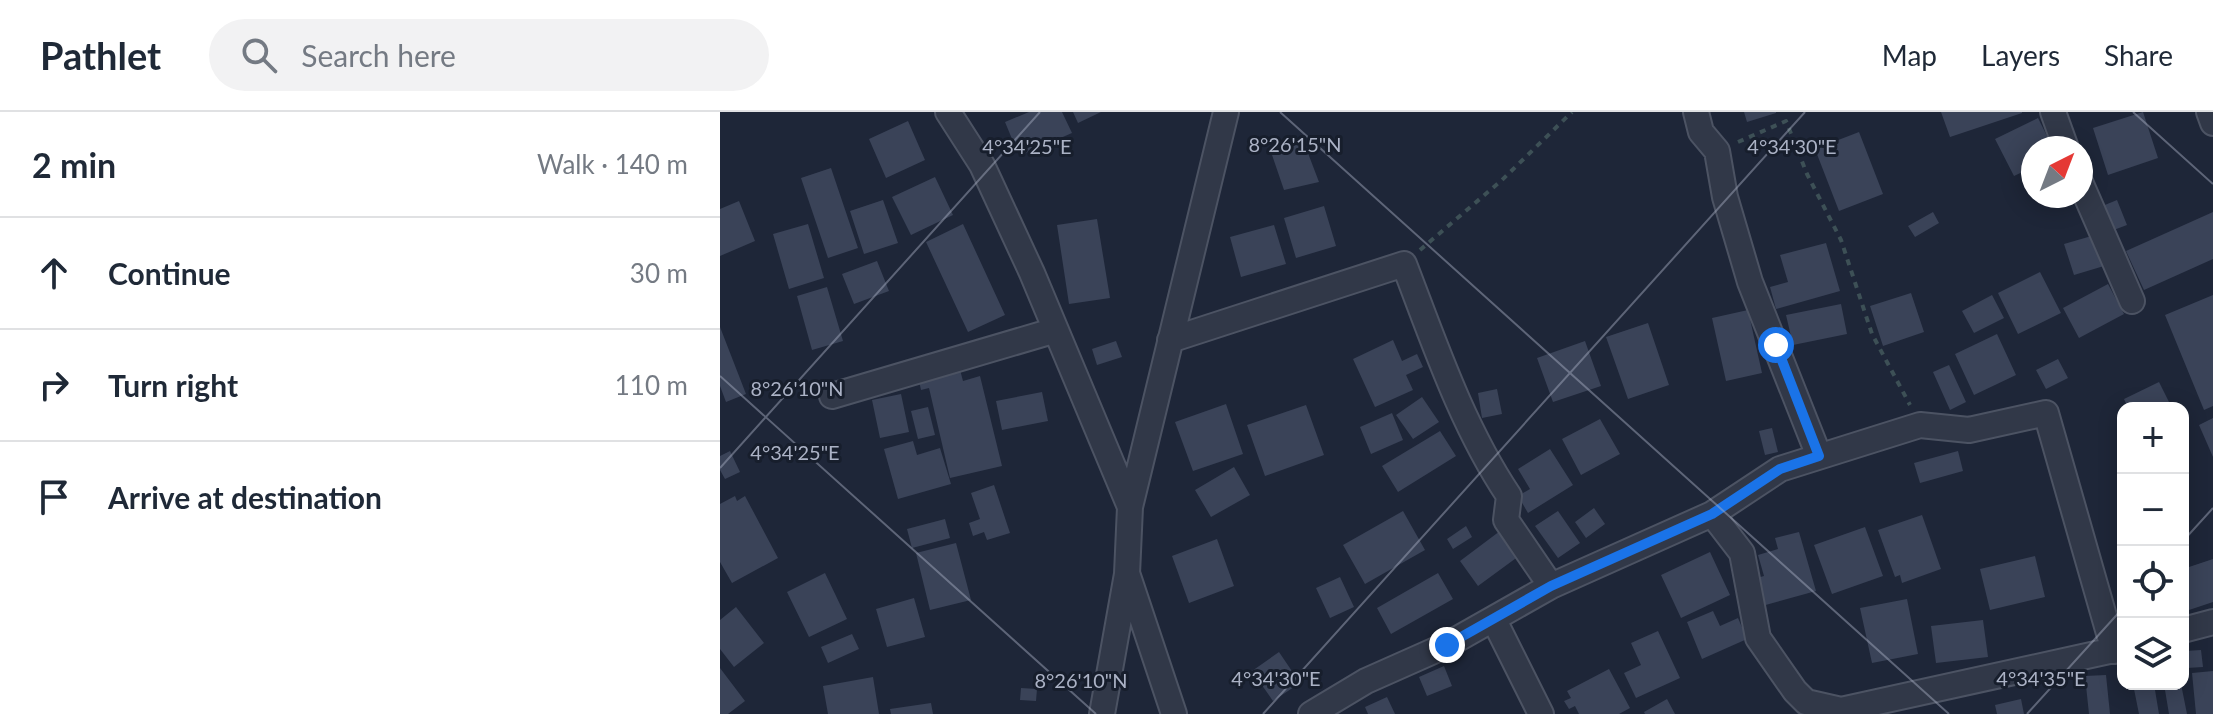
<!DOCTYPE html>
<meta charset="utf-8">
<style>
body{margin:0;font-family:Lato,sans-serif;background:#f2f2f3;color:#1f2937}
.controls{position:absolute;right:24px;bottom:24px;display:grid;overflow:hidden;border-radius:16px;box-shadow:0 4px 20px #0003}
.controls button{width:72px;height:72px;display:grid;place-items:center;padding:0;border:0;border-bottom:2px solid #e0e1e3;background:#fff;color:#1f2937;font:40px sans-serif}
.compass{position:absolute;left:1301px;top:24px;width:72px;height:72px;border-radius:50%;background:#fff;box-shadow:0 4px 20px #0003;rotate:42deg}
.stop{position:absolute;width:24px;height:24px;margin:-18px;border:6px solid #1a73e8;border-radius:50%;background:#fff}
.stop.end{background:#1a73e8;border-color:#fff;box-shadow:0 2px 8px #0008}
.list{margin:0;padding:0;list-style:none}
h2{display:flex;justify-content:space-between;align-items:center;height:104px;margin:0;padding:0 32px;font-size:34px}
h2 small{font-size:26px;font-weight:400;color:#747a83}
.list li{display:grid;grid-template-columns:52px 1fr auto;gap:24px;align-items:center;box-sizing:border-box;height:112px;padding:0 32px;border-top:2px solid #e0e1e3}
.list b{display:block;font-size:30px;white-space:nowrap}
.list em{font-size:26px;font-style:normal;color:#747a83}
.icon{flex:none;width:44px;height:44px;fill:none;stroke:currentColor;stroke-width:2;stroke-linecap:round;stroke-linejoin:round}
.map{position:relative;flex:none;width:1493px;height:602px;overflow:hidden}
header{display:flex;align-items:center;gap:48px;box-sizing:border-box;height:112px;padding:0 40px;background:#fff;border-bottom:2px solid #e0e1e3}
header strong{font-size:38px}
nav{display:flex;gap:44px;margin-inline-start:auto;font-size:28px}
.search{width:560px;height:72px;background:#f2f2f3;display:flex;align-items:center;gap:20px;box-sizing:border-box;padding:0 28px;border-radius:44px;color:#747a83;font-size:30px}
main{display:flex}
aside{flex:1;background:#fff}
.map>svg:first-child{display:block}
</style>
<header>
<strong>Pathlet</strong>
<div class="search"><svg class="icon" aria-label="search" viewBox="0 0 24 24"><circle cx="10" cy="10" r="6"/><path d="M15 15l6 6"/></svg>Search here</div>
<nav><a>Map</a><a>Layers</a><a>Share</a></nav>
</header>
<main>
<aside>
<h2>2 min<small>Walk · 140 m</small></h2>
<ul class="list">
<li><svg class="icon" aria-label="ahead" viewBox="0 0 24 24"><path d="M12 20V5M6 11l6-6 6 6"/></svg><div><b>Continue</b></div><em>30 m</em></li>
<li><svg class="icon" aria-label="right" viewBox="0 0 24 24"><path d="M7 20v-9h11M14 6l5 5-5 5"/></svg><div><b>Turn right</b></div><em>110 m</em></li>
<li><svg class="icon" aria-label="arrive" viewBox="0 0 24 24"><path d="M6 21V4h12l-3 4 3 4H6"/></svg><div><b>Arrive at destination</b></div></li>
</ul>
</aside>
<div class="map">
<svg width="1493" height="602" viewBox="0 0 1493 602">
<rect width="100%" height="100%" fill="#1e2638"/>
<path fill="#3a4358" d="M309,0H342L352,21L299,44L285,10Z
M353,0H381L358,11Z
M1024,0H1056V1L1027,10Z
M1221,0H1302V1L1230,25Z
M1423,0L1438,46L1388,63L1373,16Z
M1318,6L1333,36H1313V55L1294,64L1275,27Z
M188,9L205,48L166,66L149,27Z
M1139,20L1163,82L1119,99L1095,37Z
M583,28L599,70L564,78L551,40Z
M111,56L138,136L108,146L81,66Z
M215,65L233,103L191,123L172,85Z
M163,88L178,131L144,142L130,99Z
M1397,88L1407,113L1391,119L1380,95Z
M19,89L35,129L0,144V97Z
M604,94L616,134L576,146L564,106Z
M1213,100L1219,111L1195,125L1188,114Z
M1493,100V147L1424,178L1406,139Z
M377,107L390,186L349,192L337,113Z
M88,112L104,166L69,177L53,122Z
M243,112L285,203L248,220L206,130Z
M554,113L566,152L521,165L510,125Z
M1375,123L1384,154L1354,163L1344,132Z
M1106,131L1120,179L1056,197L1050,175L1068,170L1060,143Z
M157,149L169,179L134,192L122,162Z
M1320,160L1341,201L1298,222L1278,181Z
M1388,172L1404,202L1359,226L1343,196Z
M107,175L123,229L92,238L77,184Z
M1191,181L1204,220L1163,234L1150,194Z
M1272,183L1284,206L1254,221L1242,199Z
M1493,183V294L1484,298L1445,203Z
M1121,192L1127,222L1073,233L1066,203Z
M1028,198L1042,261L1006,269L992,206Z
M928,211L949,273L908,287L886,225Z
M0,215L26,282L6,290L0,274Z
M1277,222L1296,263L1254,283L1235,242Z
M673,228L682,249L697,242L703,255L686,263L693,278L655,295L633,247Z
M396,229L402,245L377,253L372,237Z
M865,229L881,274L833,290L817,246Z
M1338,247L1348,266L1326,277L1316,258Z
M1229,253L1246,290L1230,298L1213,260Z
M239,254L243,269L260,264L282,354L230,366L209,276L201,278L198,264Z
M1439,270L1452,296H1408L1404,287Z
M777,277L782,302L762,306L758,281Z
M322,280L328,309L282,318L276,289Z
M181,282L189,320L160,326L152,288Z
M702,285L719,310L693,327L676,303Z
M506,292L523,342L473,359L455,310Z
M586,293L604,343L545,364L527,313Z
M208,295L215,323L198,327L191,299Z
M672,301L683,328L651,342L640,315Z
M1493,306V345L1479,313Z
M880,307L900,342L861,363L842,327Z
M1052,316L1058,340L1045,343L1039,319Z
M720,319L736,344L678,380L662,354Z
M193,329L197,343L220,336L231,372L178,387L164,337Z
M830,337L853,373L808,401L798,384L810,377L798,357Z
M10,339L20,360L5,367L0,358V344Z
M1238,339L1243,359L1200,371L1194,351Z
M514,355L530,383L491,405L475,378Z
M274,373L290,421L267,428L264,420L253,424L249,411L260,407L251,381Z
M15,384L17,389L25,384L58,446L12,471L0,450V392Z
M874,396L885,412L866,426L855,410Z
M683,399L705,438L645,472L623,433Z
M838,399L860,431L838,446L815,414Z
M1202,403L1221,457L1182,471L1180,463L1175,465L1158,418Z
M225,407L230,426L192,436L187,417Z
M746,414L752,425L733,437L727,427Z
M1145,415L1163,464L1112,482L1094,433Z
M784,416L803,441L758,474L740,449Z
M1079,420L1096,479L1042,494L1033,467L1044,464L1038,443L1058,437L1055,426Z
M497,427L514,474L469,491L452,444Z
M236,431L251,488L210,498L196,441Z
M990,440L1010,483L961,506L941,463Z
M1315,444L1325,485L1270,498L1260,457Z
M1493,447V490L1463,500V457Z
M105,461L127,507L89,525L67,480Z
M718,461L733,487L671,522L657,496Z
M620,465L634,495L610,506L596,476Z
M194,486L205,525L167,535L156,497Z
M1187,487L1198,542L1152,551L1140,496Z
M16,495L44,531L14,555L0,537V508Z
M993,499L1000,514L1018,506L1027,527L982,547L967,510Z
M1263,508L1268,545L1216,551L1211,514Z
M938,519L960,566L916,586L904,561L921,553L911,531Z
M132,522L139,537L108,551L101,535Z
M1481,538L1483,555L1467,556L1465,539Z
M559,540L580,571L553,589L532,559Z
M724,554L732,574L707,584L699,565Z
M0,556L25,589L8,602H0Z
M889,557L910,596L899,602H859L855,594L849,597L844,589L851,586L847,579Z
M1493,559V602H1476L1472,561Z
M1386,563L1390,602H1369L1365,564Z
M153,565L159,602H108L103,574Z
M1413,572H1434L1439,602H1419Z
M1444,572H1461L1467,602H1449Z
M301,576L317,577L316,589L300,588Z
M667,585L675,602H648L645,595Z
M947,587L955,602H925L924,600Z
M1301,587L1304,602H1277L1275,593Z
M211,591L213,602H171L170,597Z"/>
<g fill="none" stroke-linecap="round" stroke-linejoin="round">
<g stroke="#4c5363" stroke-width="28">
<path id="street" d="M228,0L262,53L312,161L410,395
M976,0L981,20L997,39L1005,85L1030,170L1099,344
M1333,0L1346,36
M1489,0L1493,11
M1361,72L1412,189
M450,228L684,152C714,230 742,314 789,384L786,408L831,474
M112,284L336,218
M992,402L1022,441L1038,526L1075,579L1086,590L1121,598L1403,536
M408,464L454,602
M774,508L821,602
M1463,518L1493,510
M382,602L407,462L410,395L506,0
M591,602L646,569L727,533L831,474L992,402L1060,357L1200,313L1249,318L1326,301L1394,539"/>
</g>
<path stroke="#3d5056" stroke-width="4" stroke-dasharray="6 6" stroke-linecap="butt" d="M1018,30L1066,9L1087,62L1121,128L1152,222L1190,293
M700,138L782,68L852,0"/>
<use href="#street" stroke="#313848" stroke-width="24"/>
</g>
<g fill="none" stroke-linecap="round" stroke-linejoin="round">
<path stroke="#1a73e8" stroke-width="10" d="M727,533L831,474L992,402L1060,357L1099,344L1056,233"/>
</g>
<path fill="none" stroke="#abb2c5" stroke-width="2" stroke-opacity="0.45" d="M560,0L1229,602M1413,0L1493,72M0,264L376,602M0,356L320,0M1463,429L1493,396M543,602L1085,0M1307,602L1403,496"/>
<g font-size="20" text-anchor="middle" fill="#abb2c5" stroke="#171e2c" stroke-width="6" stroke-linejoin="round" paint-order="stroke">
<text x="575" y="40">8°26'15"N</text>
<text x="307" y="42">4°34'25"E</text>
<text x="1072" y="42">4°34'30"E</text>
<text x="77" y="284">8°26'10"N</text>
<text x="75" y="348">4°34'25"E</text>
<text x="556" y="574">4°34'30"E</text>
<text x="1321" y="574">4°34'35"E</text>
<text x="361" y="576">8°26'10"N</text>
</g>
</svg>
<div class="controls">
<button>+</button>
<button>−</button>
<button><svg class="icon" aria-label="locate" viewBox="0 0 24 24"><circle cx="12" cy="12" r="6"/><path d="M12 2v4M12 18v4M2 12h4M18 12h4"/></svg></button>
<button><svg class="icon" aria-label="layers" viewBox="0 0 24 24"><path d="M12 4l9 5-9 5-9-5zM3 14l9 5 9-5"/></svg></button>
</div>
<svg class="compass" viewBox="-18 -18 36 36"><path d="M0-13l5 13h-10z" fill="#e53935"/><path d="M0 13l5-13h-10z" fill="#747a83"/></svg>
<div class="stop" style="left:1056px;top:233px"></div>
<div class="stop end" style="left:727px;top:533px"></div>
</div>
</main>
